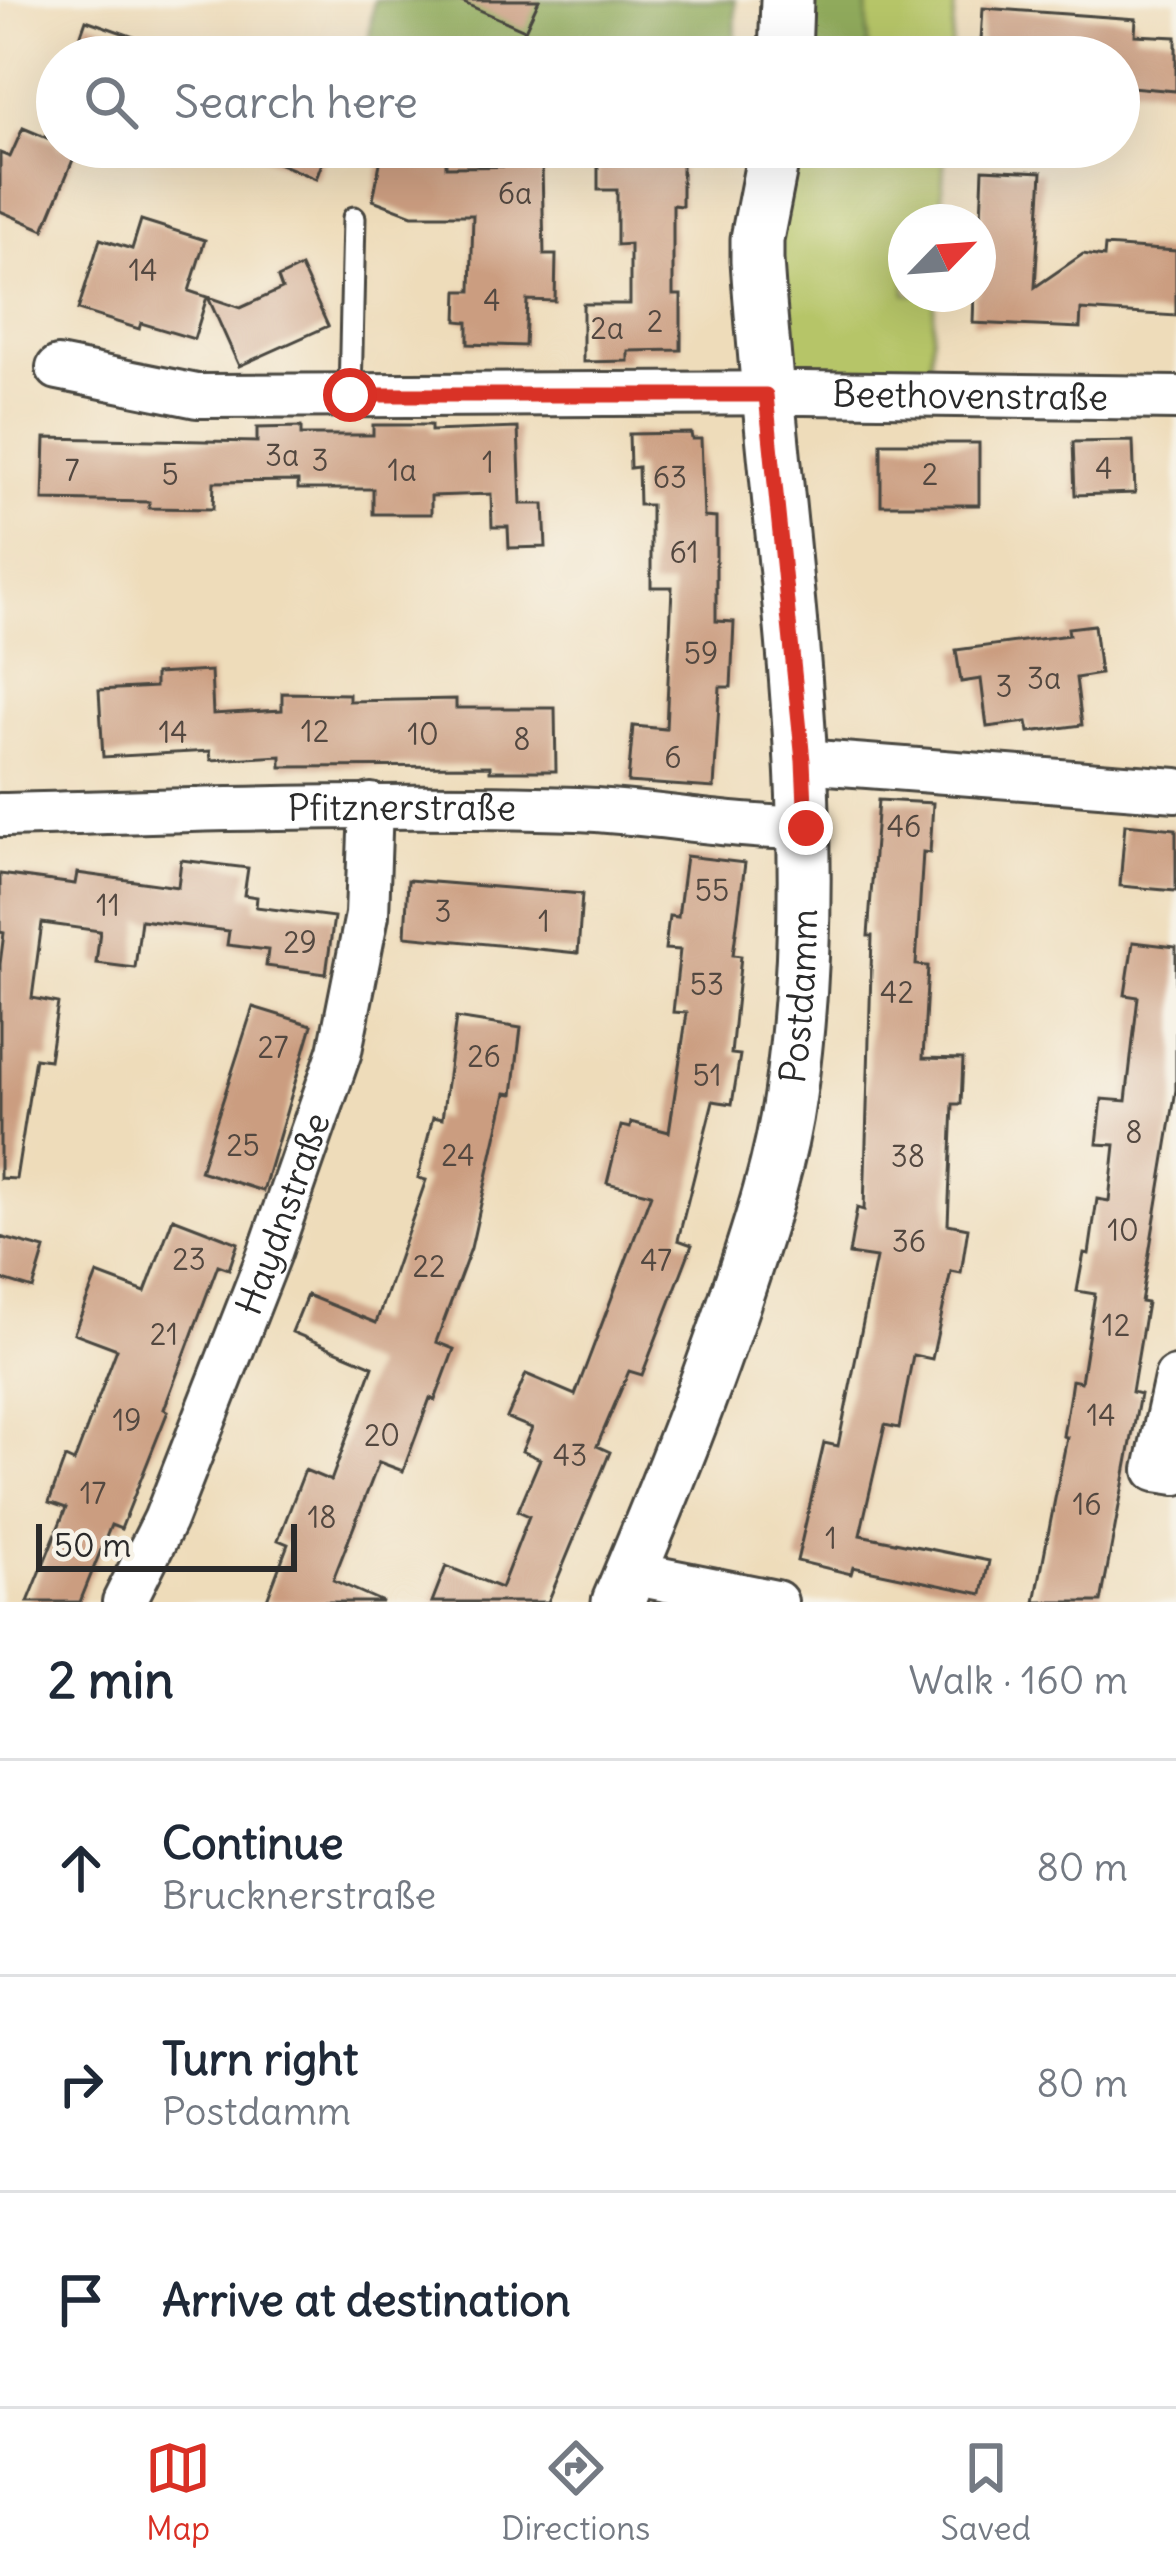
<!DOCTYPE html>
<meta charset="utf-8">
<style>
body{margin:0;font-family:Delius,sans-serif;background:#f6f6f7;color:#1f2937}
.compass{position:absolute;left:888px;top:204px;width:108px;height:108px;border-radius:50%;background:#fff;box-shadow:0 12px 48px #0002;rotate:65deg}
.scale{position:absolute;left:36px;bottom:30px;width:261px;box-sizing:border-box;padding-left:12px;border:6px solid #2b2b2b;border-top:0;font-size:33px;line-height:42px;white-space:nowrap;color:#2b2b2b;-webkit-text-stroke:9px #f7f3e8;paint-order:stroke}
.stop{position:absolute;width:36px;height:36px;margin:-27px;border:9px solid #d93025;border-radius:50%;background:#fff}
.stop.end{background:#d93025;border-color:#fff;box-shadow:0 3px 12px #0008}
.list{margin:0;padding:0;list-style:none}
h2{display:flex;justify-content:space-between;align-items:center;height:156px;margin:0;padding:0 48px;font-size:51px}
h2 small{font-size:39px;font-weight:400;color:#747a83}
.list li{display:grid;grid-template-columns:78px 1fr auto;gap:36px;align-items:center;box-sizing:border-box;height:216px;padding:0 48px;border-top:3px solid #e0e1e3}
.list b{display:block;font-size:45px;white-space:nowrap}
.list p{margin:0;font-size:39px;white-space:nowrap;color:#747a83}
.list em{font-size:39px;font-style:normal;color:#747a83}
.icon{flex:none;width:66px;height:66px;fill:none;stroke:currentColor;stroke-width:2;stroke-linecap:round;stroke-linejoin:round}
.map{position:relative;flex:none;width:1176px;height:1602px;overflow:hidden}
.search{position:absolute;background:#fff;box-shadow:0 12px 48px #0002;left:36px;right:36px;top:36px;height:132px;display:flex;align-items:center;gap:30px;box-sizing:border-box;padding:0 42px;border-radius:66px;color:#747a83;font-size:45px}
.sheet{height:804px;background:#fff}
nav{display:flex;justify-content:space-around;align-items:center;box-sizing:border-box;height:168px;border-top:3px solid #e0e1e3;background:#fff;font-size:33px;color:#747a83}
nav a{display:grid;justify-items:center;gap:6px}
nav .on{color:#d93025}
.map>svg:first-child{display:block}
</style>
<div class="map">
<svg width="1176" height="1602" viewBox="0 0 1176 1602">
<rect width="100%" height="100%" fill="#f7f3e8"/>
<filter id="ink" filterUnits="userSpaceOnUse"><feTurbulence type="fractalNoise" baseFrequency=".00833" numOctaves="2"/><feDisplacementMap in="SourceGraphic" scale="24" xChannelSelector="R" yChannelSelector="G"/><feConvolveMatrix kernelMatrix="1 2 1 2 8 2 1 2 1" color-interpolation-filters="sRGB"/></filter>
<filter id="wash" filterUnits="userSpaceOnUse"><feTurbulence type="fractalNoise" baseFrequency=".004" numOctaves="4" result="noise"/><feDisplacementMap in="SourceGraphic" scale="48" xChannelSelector="R" yChannelSelector="G"/><feGaussianBlur stdDeviation="2.7" result="paint"/><feColorMatrix in="noise" values="0 0 0 0 0 0 0 0 0 0 0 0 0 0 0 0 0 1.4 0 .05"/><feComposite in="paint" operator="in"/></filter>
<g filter="url(#wash)">
<rect width="100%" height="100%" fill="#eedcba"/>
<path fill="#b6c568" stroke="#70784a" stroke-width="3" d="M777,0H955L951,57H773Z
M765,147H945L940,222H906V294H935L930,378L809,368L765,384Z"/>
<path fill="#90aa5c" stroke="#5e6a44" stroke-width="3" d="M374,0H735L736,57H372L367,54Z
M781,0H867L868,57H778Z"/>
<g id="blocks">
<path fill="#cb9d80" d="M457,0H539L525,30Z
M983,8L1136,19L1135,35L1176,37V91L1119,86V57H980Z
M86,20L179,53V57H73Z
M23,128L57,142V147L77,150L44,230L0,211V153L10,157Z
M239,147H328L316,179Z
M383,147L446,149V167L542,166L544,255H556L555,301L527,300L525,346L468,344V322L457,321L458,291H471L473,215H412L373,200Z
M598,152L682,153V206L673,205V295H681V350L628,351V361L583,362V304H630V244L617,245V190H598Z
M983,169L1042,172L1035,287L1083,254L1104,257L1105,246L1176,251V316L1081,310L1080,328L973,323L974,294H978Z
M141,220L205,240L189,291L207,297L194,339L141,323L139,329L78,310L100,239L132,249Z
M301,267L328,326L239,366L208,297L240,308L282,289L278,278Z
M373,425H431V431L518,428L521,504H544L546,547L509,548L508,527H492L491,494L431,496V514H373V489H298V481L214,482L213,509L149,508V502L43,500L45,438L257,442V428L301,427V435H373Z
M691,433L692,439H701L704,517L716,518V621L734,622L731,687H720L714,788L628,782L633,726L666,729L672,587H651V505H639L638,467L630,468L629,434Z
M1133,441L1135,493L1075,495L1073,442Z
M881,443H979V505H881Z
M1094,625L1100,674L1076,678L1082,725L1029,732L1027,722L987,727L981,679L961,682L956,650L1069,635L1068,628Z
M211,671L213,714L282,710V693L349,694V701L456,699V708H555L556,771H490V766L281,767V756L211,760L210,751L103,757L99,690L155,687V674Z
M878,800L933,803L930,853L923,852L916,965L928,966L923,1058L963,1059L961,1104H953L948,1224L968,1228L961,1273L951,1271L932,1359L913,1355L899,1428L885,1425L860,1535L989,1561L982,1594L853,1567L851,1574L797,1561L824,1443L838,1446L876,1258L849,1254L857,1208L864,1210L872,936H868Z
M1125,824L1176,829V891L1120,886Z
M686,856L745,863L733,955L741,956L731,1054L740,1055L732,1104L713,1101L678,1240L692,1245L642,1375L629,1371L597,1446L610,1452L548,1602H432L446,1566L501,1588L529,1516L518,1511L540,1459L522,1451L532,1428L507,1418L526,1374L575,1395L651,1194L607,1183L621,1126L630,1128L631,1122L669,1132L687,1013L673,1012L680,950L665,949L669,916L678,917Z
M181,860L248,868L244,895L257,897L256,907L334,917L326,974L266,966L268,950L227,945L229,931L141,920L135,968L96,963L100,931L42,923L32,998L58,1003L49,1060L35,1058L16,1179L0,1178V964L4,933L0,932V874L75,884L77,873L178,887Z
M408,880L582,894L578,953L405,936Z
M1133,942L1176,947V1090L1141,1302L1147,1303L1132,1392L1140,1394L1101,1602H1035L1067,1437L1063,1436L1070,1394L1072,1380L1081,1382L1095,1294L1077,1291L1084,1253L1089,1254L1097,1199L1109,1201L1115,1145L1097,1144L1102,1099L1126,1101L1138,997L1125,995Z
M253,1007L312,1025L263,1191L200,1171Z
M456,1018L521,1028L513,1094L506,1093L471,1248L436,1342L454,1349L435,1400L430,1398L403,1471L379,1462L333,1580L383,1602H266L288,1544L278,1540L305,1470L331,1481L373,1366L292,1332L307,1295L376,1323L426,1180L418,1178L433,1117L442,1119Z
M173,1218L238,1243L229,1269L218,1265L164,1409L168,1411L121,1529L111,1525L80,1602H28L66,1508L49,1502L65,1458L74,1462L117,1349L74,1333L97,1274L145,1292Z
M0,1237L45,1249L33,1289L0,1279Z"/>
</g>
</g>
<g filter="url(#ink)">
<use href="#blocks" fill-opacity="0" stroke="#484640" stroke-width="3"/>
<g fill="none" stroke-linecap="round" stroke-linejoin="round">
<g stroke="#484640" stroke-width="27">
<path id="service" d="M350,395L354,218"/>
</g>
<g stroke="#484640" stroke-width="48">
<g id="minor">
<path id="s1" d="M58,368L197,396L804,393L1176,398"/>
<path d="M803,761L1176,790"/>
<path id="s2" d="M0,815C193,810 385,803 577,809C654,812 729,828 805,828"/>
<path d="M1176,1378L1156,1470L1176,1473"/>
<path d="M631,1573L776,1602"/>
<path id="s3" d="M124,1602L165,1520L269,1255L340,1051L367,915L371,805"/>
</g>
</g>
<g stroke="#484640" stroke-width="57">
<g id="tertiary">
<path d="M785,57L787,0"/>
<path id="s4" d="M618,1602C662,1498 704,1395 739,1288C760,1225 781,1161 790,1095C830,816 775,537 757,260V239L775,147"/>
</g>
</g>
<use href="#service" stroke="#fff" stroke-width="21"/>
<use href="#minor" stroke="#fff" stroke-width="42"/>
<use href="#tertiary" stroke="#fff" stroke-width="51"/>
</g>
</g>
<g fill="none" stroke-linecap="round" stroke-linejoin="round" filter="url(#ink)">
<path stroke="#d93025" stroke-width="15" d="M350,395H766L803,761L806,828"/>
</g>
<g text-anchor="middle" dominant-baseline="central" stroke-width="9" stroke-linejoin="round" paint-order="stroke">
<g font-size="30" fill="#534840">
<text x="515" y="193">6a</text>
<text x="143" y="270">14</text>
<text x="492" y="300">4</text>
<text x="655" y="321">2</text>
<text x="607" y="328">2a</text>
<text x="282" y="455">3a</text>
<text x="320" y="460">3</text>
<text x="488" y="462">1</text>
<text x="1104" y="468">4</text>
<text x="72" y="470">7</text>
<text x="402" y="470">1a</text>
<text x="170" y="474">5</text>
<text x="930" y="474">2</text>
<text x="670" y="477">63</text>
<text x="684" y="552">61</text>
<text x="701" y="653">59</text>
<text x="1044" y="678">3a</text>
<text x="1004" y="686">3</text>
<text x="315" y="731">12</text>
<text x="173" y="732">14</text>
<text x="423" y="734">10</text>
<text x="522" y="739">8</text>
<text x="673" y="757">6</text>
<text x="904" y="826">46</text>
<text x="712" y="890">55</text>
<text x="108" y="905">11</text>
<text x="443" y="911">3</text>
<text x="544" y="921">1</text>
<text x="300" y="942">29</text>
<text x="707" y="984">53</text>
<text x="897" y="992">42</text>
<text x="273" y="1047">27</text>
<text x="484" y="1056">26</text>
<text x="707" y="1075">51</text>
<text x="1134" y="1132">8</text>
<text x="243" y="1145">25</text>
<text x="458" y="1155">24</text>
<text x="908" y="1156">38</text>
<text x="1123" y="1230">10</text>
<text x="909" y="1241">36</text>
<text x="189" y="1259">23</text>
<text x="656" y="1260">47</text>
<text x="429" y="1266">22</text>
<text x="1116" y="1325">12</text>
<text x="164" y="1334">21</text>
<text x="1101" y="1415">14</text>
<text x="127" y="1420">19</text>
<text x="382" y="1435">20</text>
<text x="570" y="1455">43</text>
<text x="93" y="1493">17</text>
<text x="1087" y="1504">16</text>
<text x="322" y="1517">18</text>
<text x="831" y="1538">1</text>
</g>
<g font-size="36" fill="#2b2b2b" stroke="#f7f3e8">
<text stroke="none"><textPath href="#s1" startOffset="915">Beethovenstraße</textPath></text>
<text stroke="none"><textPath href="#s2" startOffset="402">Pfitznerstraße</textPath></text>
<text stroke="none"><textPath href="#s4" startOffset="636">Postdamm</textPath></text>
<text stroke="none"><textPath href="#s3" startOffset="420">Haydnstraße</textPath></text>
</g>
</g>
</svg>
<svg class="compass" viewBox="-18 -18 36 36"><path d="M0-13l5 13h-10z" fill="#e53935"/><path d="M0 13l5-13h-10z" fill="#747a83"/></svg>
<div class="scale">50 m</div>
<div class="stop" style="left:350px;top:395px"></div>
<div class="stop end" style="left:806px;top:828px"></div>
<div class="search"><svg class="icon" aria-label="search" viewBox="0 0 24 24"><circle cx="10" cy="10" r="6"/><path d="M15 15l6 6"/></svg>Search here</div>
</div>
<section class="sheet">
<h2>2 min<small>Walk · 160 m</small></h2>
<ul class="list">
<li><svg class="icon" aria-label="ahead" viewBox="0 0 24 24"><path d="M12 20V5M6 11l6-6 6 6"/></svg><div><b>Continue</b><p>Brucknerstraße</p></div><em>80 m</em></li>
<li><svg class="icon" aria-label="right" viewBox="0 0 24 24"><path d="M7 20v-9h11M14 6l5 5-5 5"/></svg><div><b>Turn right</b><p>Postdamm</p></div><em>80 m</em></li>
<li><svg class="icon" aria-label="arrive" viewBox="0 0 24 24"><path d="M6 21V4h12l-3 4 3 4H6"/></svg><div><b>Arrive at destination</b></div></li>
</ul>
</section>
<nav>
<a class="on"><svg class="icon" aria-label="map" viewBox="0 0 24 24"><path d="M3 6l6-2 6 2 6-2v14l-6 2-6-2-6 2zM9 4v14M15 6v14"/></svg>Map</a>
<a><svg class="icon" aria-label="directions" viewBox="0 0 24 24"><path d="M12 3l9 9-9 9-9-9zM9 14v-3h6M13 9l2 2-2 2"/></svg>Directions</a>
<a><svg class="icon" aria-label="saved" viewBox="0 0 24 24"><path d="M7 4h10v16l-5-4-5 4z"/></svg>Saved</a>
</nav>
